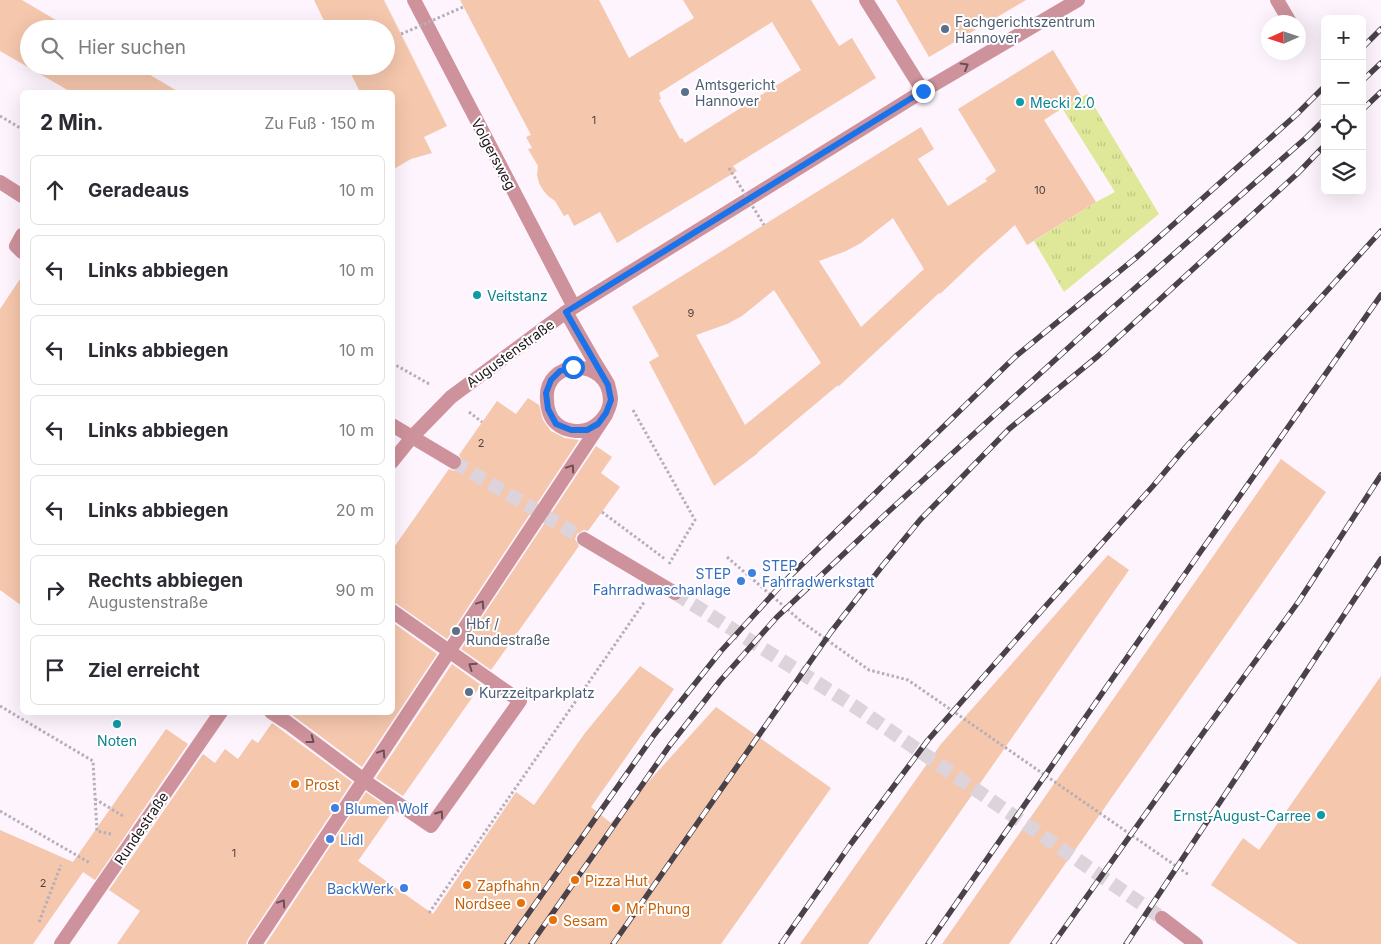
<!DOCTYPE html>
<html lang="de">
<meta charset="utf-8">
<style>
body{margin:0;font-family:Inter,sans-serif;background:#f2f2f3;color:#2b2b33}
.controls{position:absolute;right:15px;top:15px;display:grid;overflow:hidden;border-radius:8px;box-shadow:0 5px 20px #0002}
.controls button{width:45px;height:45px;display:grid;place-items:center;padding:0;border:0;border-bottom:1px solid #e1e1e2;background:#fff;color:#2b2b33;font:25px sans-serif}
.compass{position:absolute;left:1261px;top:15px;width:45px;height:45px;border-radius:50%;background:#fff;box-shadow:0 5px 20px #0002;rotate:267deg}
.stop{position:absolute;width:15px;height:15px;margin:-11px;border:4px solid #1a73e8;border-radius:50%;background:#fff}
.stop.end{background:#1a73e8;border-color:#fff;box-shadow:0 1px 5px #0008}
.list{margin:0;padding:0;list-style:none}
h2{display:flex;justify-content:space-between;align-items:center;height:65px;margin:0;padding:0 20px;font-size:21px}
h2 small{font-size:16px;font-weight:400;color:#7c7c81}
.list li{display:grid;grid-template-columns:32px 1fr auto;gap:15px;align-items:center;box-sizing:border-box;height:70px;margin:0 10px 10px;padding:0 10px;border:1px solid #e1e1e2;border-radius:8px}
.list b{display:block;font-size:19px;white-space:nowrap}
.list p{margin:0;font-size:16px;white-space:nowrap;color:#7c7c81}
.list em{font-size:16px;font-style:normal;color:#7c7c81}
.icon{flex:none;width:28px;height:28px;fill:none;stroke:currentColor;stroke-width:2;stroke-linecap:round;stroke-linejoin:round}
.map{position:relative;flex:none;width:1381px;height:944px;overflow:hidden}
.search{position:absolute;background:#fff;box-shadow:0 5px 20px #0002;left:20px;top:20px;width:375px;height:55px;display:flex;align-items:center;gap:12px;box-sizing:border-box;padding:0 18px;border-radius:28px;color:#7c7c81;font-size:19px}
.panel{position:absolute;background:#fff;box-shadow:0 5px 20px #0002;left:20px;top:90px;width:375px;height:625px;border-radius:8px}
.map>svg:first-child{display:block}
</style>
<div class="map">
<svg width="1381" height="944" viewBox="0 0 1381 944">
<defs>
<pattern id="grass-tufts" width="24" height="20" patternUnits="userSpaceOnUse" patternTransform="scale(1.25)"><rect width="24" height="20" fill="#dfe899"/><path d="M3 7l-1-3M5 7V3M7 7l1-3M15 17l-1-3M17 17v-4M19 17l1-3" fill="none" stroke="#bfc683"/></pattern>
</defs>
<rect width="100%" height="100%" fill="#fdf4fd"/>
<path fill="url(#grass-tufts)" d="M1087,94L1159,214L1064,292L1034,241L1096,202L1115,192L1062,108Z"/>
<path fill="#f5c7ad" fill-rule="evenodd" d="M0,0H22L71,29H29V66H135L179,92H71L0,51Z
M314,0H384L447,126L424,137L432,153L411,159L392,170V92H360L347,66H386V29H328Z
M460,0H599L629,58L694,18L683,0H811L839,46L852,38L876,78L733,166L737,171L617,243L600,212L574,226L568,214L564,216L555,201L548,196L543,190L539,183L537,175L538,166L528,149L532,148L526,137L531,135ZM772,22L801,70L685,143L682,138L680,139L659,100L661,99L659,93Z
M896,0H1026L929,57Z
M1053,50L1081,96L1044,120L1096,202L1027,245L1015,225L979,257L940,294L939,293L838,387V385L757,453H758L714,486L649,362L659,356L632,307L921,127L934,149L918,159L948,206L987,181L985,179L996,171L958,109ZM893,218L924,269L861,327L819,261L846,251L861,243ZM774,290L821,363L745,425L696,335L727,324L742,316Z
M22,276V606L0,590V309Z
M528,398L539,405L543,420L551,431L565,438L579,440L447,639L397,604L392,602V550L449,469L454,471L461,467L463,462L459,455L497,401L516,414Z
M596,446L612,457L601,473L620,487L588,531L584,530L577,534L575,539L579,546L491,670L461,649Z
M1281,459L1326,492L1009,944H942Z
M1108,555L1129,570L868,944H800L941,744Z
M392,622L437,654L362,767L288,712H392Z
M452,664L481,685L403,796L376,778Z
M640,666L674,689L591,807L611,823L716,707L831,788L721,944H266L366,792L393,811L358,861L433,914L516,792L534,805L585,733Z
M1381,676V944H1298L1211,885L1243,838L1259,850Z
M272,723L352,782L248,939L246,944H117L140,911L109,890L203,754L215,763L225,749L238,759L252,739L258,743Z
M166,729L188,744L95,880L83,872L33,944H0V830L73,862Z"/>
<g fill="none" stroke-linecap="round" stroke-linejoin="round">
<path stroke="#dcd3db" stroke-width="14" stroke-dasharray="14 7" stroke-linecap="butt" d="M454,462L584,539
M675,593L857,708L1162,918"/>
<path stroke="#b7afb7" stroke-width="3" stroke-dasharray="2.5 2.5" stroke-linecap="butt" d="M0,116L22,129
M392,363L431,385
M633,410L695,520L669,564
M469,412L482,422
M602,512L665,559
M727,557L802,622L869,670L908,680L1189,875
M0,706L93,761L97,831L111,834
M95,799L123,816
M0,811L90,863
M429,913L645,601
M39,922L61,865"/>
<path stroke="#ce929c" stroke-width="14" d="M1277,0L1290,22
M1298,38H1299
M22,235L16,246L22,252
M271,712L288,723L372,786L431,826L520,701L392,611
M255,944L606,415C608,410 610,405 610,400C609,356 543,358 547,400C547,408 550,419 557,424C565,431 580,433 589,429C600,424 610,412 611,399C611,395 609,388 608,384C604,377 599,369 594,361C585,345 575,328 566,312"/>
<path stroke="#ce929c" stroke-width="14" d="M414,0L574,307
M866,0L923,91
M392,462L412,437L451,397L566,312L923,91L1078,0
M61,944L221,712"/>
<path stroke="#ce929c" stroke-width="14" d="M0,182L22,196
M392,425L454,462
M584,539L675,593
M1162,918L1196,944"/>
<g stroke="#4a4149" stroke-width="5.5">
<path id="rail" d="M1362,48L1381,29
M1362,81L1381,63
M1362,110L1381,92
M507,944L654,735L721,651L785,581L1016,356L1138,256L1296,115L1325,86
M531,944L670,745L720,681L777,617L888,512L1100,319L1307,137L1325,119
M613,944L831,632L883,565L920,520L1009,429L1098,356L1298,173L1325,145
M781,944L850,845L928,740L1035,618L1153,486L1185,448L1381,231
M928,944L1194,561L1381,295
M1053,944L1206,729L1299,601L1381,475
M1126,944L1381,559"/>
</g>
<use href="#rail" stroke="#fff" stroke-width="4" stroke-dasharray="11" stroke-linecap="butt"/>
<path stroke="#b7afb7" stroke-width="3" stroke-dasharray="2.5 2.5" stroke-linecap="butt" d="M401,34L463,7
M729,168L764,225"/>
</g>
<defs><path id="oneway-chevron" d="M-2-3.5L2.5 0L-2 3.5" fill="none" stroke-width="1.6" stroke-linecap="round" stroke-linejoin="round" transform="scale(1.25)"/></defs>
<g stroke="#6d4e56">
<use href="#oneway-chevron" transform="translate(965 66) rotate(-31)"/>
<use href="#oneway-chevron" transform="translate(571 468) rotate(-56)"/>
<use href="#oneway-chevron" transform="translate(481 604) rotate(-56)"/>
<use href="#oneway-chevron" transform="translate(472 666) rotate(-145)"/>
<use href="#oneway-chevron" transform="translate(311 740) rotate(37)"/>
<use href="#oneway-chevron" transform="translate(382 753) rotate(-56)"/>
<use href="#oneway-chevron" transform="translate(440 814) rotate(-55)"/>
<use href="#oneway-chevron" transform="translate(282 903) rotate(-56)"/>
</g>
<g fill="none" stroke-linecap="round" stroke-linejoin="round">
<path stroke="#1a73e8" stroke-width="6" d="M573,367L560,371L551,380L546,393L548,409L556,424L571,430H587L598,424L606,413L611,400L608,385L566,312L923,91"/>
</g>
<g fill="#5c6f8a" stroke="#fff" stroke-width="2">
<circle cx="945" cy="29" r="5"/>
<circle cx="685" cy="92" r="5"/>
<circle cx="456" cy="631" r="5"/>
<circle cx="469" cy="692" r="5"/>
</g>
<g fill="#0f9aa8" stroke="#fff" stroke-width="2">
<circle cx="1020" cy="102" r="5"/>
<circle cx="477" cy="295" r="5"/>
<circle cx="117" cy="724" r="5"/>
<circle cx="1321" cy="815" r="5"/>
</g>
<g fill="#3f7fe0" stroke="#fff" stroke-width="2">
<circle cx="752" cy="573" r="5"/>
<circle cx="741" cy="581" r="5"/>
<circle cx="335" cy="808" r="5"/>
<circle cx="330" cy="839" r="5"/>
<circle cx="404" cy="888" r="5"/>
</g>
<g fill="#e8710a" stroke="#fff" stroke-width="2">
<circle cx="295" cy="784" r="5"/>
<circle cx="575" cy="880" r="5"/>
<circle cx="467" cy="885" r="5"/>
<circle cx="521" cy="903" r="5"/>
<circle cx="616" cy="908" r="5"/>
<circle cx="553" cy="920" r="5"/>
</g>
<g text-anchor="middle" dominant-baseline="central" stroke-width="4" stroke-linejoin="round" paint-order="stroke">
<g font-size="11" fill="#544241">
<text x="594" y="120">1</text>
<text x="1040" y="190">10</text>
<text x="691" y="313">9</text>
<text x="481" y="443">2</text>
<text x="234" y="853">1</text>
<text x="43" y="883">2</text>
</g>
<g font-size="14" fill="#4e5e75" stroke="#fff" text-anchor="start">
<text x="955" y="21">Fachgerichtszentrum<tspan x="955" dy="16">Hannover</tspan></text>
<text x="695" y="84">Amtsgericht<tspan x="695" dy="16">Hannover</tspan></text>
<text x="466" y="623">Hbf /<tspan x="466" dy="16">Rundestraße</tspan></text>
<text x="479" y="692">Kurzzeitparkplatz</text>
</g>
<g font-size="14" fill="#0d838f" stroke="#fff" text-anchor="start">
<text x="1030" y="102">Mecki 2.0</text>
<text x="487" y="295">Veitstanz</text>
<text x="117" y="740" text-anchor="middle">Noten</text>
<text x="1311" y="815" text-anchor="end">Ernst-August-Carree</text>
</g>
<g font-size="14" fill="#1e161d" stroke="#fff">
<text transform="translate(494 154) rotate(62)">Volgersweg</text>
<text transform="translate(510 353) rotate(-36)">Augustenstraße</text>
<text transform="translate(141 828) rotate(-56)">Rundestraße</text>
</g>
<g font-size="14" fill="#366cbe" stroke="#fff" text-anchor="start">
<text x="762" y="565">STEP<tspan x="762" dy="16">Fahrradwerkstatt</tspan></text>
<text x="731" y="573" text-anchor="end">STEP<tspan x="731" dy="16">Fahrradwaschanlage</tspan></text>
<text x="345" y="808">Blumen Wolf</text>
<text x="340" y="839">Lidl</text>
<text x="394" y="888" text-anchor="end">BackWerk</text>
</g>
<g font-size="14" fill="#c56008" stroke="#fff" text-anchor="start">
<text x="305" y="784">Prost</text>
<text x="585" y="880">Pizza Hut</text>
<text x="477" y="885">Zapfhahn</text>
<text x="511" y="903" text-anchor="end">Nordsee</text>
<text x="626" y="908">Mr Phung</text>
<text x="563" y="920">Sesam</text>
</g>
</g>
</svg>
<div class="controls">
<button>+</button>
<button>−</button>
<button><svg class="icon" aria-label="locate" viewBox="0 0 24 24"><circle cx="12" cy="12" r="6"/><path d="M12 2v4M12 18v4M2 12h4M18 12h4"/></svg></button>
<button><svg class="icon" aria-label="layers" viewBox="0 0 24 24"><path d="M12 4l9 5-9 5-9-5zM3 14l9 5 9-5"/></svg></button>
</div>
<svg class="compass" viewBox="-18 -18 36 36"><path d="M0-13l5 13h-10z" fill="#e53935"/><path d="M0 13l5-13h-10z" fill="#7c7c81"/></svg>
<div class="stop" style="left:573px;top:367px"></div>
<div class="stop end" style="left:923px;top:91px"></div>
<div class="search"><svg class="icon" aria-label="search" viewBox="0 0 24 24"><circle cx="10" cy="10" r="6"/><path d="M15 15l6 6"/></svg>Hier suchen</div>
<section class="panel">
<h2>2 Min.<small>Zu Fuß · 150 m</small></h2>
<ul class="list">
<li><svg class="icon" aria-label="ahead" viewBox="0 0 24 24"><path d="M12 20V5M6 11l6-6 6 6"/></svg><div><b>Geradeaus</b></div><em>10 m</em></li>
<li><svg class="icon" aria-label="left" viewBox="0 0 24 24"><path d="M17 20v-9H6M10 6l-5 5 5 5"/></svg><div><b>Links abbiegen</b></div><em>10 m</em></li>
<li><svg class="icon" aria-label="left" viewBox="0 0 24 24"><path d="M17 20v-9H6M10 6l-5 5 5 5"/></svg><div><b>Links abbiegen</b></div><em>10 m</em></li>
<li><svg class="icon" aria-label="left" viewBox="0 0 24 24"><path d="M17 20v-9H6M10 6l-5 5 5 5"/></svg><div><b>Links abbiegen</b></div><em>10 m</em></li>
<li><svg class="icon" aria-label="left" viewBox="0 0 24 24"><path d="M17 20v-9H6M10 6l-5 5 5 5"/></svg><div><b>Links abbiegen</b></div><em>20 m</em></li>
<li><svg class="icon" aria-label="right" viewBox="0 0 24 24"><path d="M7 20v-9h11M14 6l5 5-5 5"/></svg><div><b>Rechts abbiegen</b><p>Augustenstraße</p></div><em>90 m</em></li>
<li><svg class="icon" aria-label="arrive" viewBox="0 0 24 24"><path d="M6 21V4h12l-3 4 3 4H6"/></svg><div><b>Ziel erreicht</b></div></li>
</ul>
</section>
</div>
